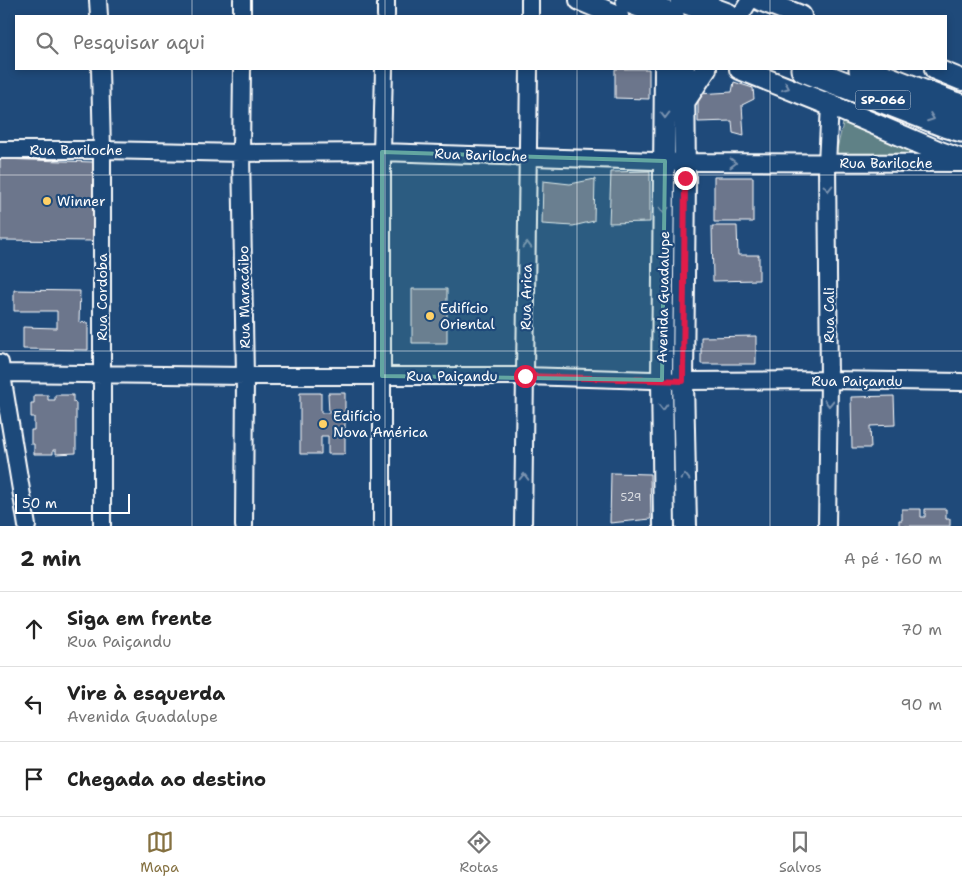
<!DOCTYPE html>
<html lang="pt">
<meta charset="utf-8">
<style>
body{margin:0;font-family:"Shantell Sans",sans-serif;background:#f2f2f2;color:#222}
.scale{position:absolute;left:15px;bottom:12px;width:115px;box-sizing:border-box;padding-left:5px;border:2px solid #fff;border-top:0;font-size:14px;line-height:18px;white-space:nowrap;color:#fff;-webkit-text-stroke:4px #1f4a7a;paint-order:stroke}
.stop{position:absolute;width:15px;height:15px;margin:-11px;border:4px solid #e11d48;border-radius:50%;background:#fff}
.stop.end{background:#e11d48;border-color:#fff;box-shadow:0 1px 5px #0008}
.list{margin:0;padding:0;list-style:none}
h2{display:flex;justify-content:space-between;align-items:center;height:65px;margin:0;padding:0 20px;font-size:21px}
h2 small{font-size:16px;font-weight:400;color:#767676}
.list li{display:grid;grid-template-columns:32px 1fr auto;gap:15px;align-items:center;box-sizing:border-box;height:75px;padding:0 20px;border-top:1px solid #e0e0e0}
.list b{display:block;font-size:19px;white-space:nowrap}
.list p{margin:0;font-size:16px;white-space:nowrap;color:#767676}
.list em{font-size:16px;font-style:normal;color:#767676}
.icon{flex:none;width:28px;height:28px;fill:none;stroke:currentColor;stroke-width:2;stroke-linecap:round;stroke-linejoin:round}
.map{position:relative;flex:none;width:962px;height:526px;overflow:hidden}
.search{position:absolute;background:#fff;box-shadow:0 2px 8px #0003;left:15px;right:15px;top:15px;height:55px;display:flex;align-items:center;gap:12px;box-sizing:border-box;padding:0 18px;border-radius:0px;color:#767676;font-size:19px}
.sheet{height:290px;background:#fff}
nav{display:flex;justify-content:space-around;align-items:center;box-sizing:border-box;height:70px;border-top:1px solid #e0e0e0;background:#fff;font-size:14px;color:#767676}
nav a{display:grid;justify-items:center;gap:2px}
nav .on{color:#857141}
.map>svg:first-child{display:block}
</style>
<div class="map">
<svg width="962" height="526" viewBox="0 0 962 526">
<rect width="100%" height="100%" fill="#1f4a7a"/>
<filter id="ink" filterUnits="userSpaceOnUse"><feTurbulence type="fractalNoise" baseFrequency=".02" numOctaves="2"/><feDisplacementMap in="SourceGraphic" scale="10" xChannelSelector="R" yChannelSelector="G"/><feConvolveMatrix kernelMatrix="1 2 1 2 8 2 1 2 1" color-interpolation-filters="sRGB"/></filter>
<g filter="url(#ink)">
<path fill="#5e8186" stroke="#aec0c2" d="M844,119L946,160L835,158Z"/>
<path fill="#6c768c" stroke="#fff" d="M615,69H649V99L615,98Z
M734,82L753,88L754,99L742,105L744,136L733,133L732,121L698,122V94L732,92Z
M0,159L94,162V241L0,240Z
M650,171V222L609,223L611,172Z
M714,177H753V222H714Z
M595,179L594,221L573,226L542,224L543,181L570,184Z
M712,226H737L738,255H759V280L713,281Z
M412,289H447V343H412Z
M14,290L80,291L79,322L88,323V350L23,349V327L57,328V311H14Z
M756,336V364H701V337Z
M300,393H321V413H329L328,393H345V454H328V436H321V454H300Z
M34,395H48V400H55V395H73V402L76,403V453L56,454V450H53V454H34V444H31V430H34V417H31V403H34Z
M894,396L895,425L870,426L871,448H852L851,397Z
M611,473L650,474L651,519L610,523Z
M902,509H921V517H925V509H946V519H950V526H899V520H902Z"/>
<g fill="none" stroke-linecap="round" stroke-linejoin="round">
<g stroke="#fff" stroke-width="20">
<path id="minor" d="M98,0L99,16
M242,16V0
M386,16V0
M530,16V0
M740,16L750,0
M100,69L102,150V526
M242,69L241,153L245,376L244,526
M0,150H102L241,153L382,152L684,162L962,163
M0,363L27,526
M2,373L245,376H525L683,381L829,380L962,382
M382,526V152L384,69
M523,526L529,69
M827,526L829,380L827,163L830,105"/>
</g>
<g stroke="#fff" stroke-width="24">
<path id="tertiary" d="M580,0L618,16
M760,0L801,16
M684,69L685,178L683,381L686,526
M740,69L830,105L940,152L962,160
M935,69L962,80
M683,104L706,69
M664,526L662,380L665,69"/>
</g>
<g stroke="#fff" stroke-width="29">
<path id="primary" d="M629,0L671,16
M684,0L727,16
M804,69L945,124L962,129
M862,69L954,105L962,107"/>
</g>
<use href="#minor" stroke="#1f4a7a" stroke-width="16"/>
<use href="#tertiary" stroke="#1f4a7a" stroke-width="20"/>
<use href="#primary" stroke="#1f4a7a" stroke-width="25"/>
</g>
<defs><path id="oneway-chevron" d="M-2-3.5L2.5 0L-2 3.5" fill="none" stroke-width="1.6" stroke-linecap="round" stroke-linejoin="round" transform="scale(1.25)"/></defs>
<g stroke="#7992af">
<use href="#oneway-chevron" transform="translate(786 87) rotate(22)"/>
<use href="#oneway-chevron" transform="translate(665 115) rotate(90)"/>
<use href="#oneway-chevron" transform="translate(931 118) rotate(21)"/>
<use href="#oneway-chevron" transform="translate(733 163) rotate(1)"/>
<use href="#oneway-chevron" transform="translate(828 188) rotate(90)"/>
<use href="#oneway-chevron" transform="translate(664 210) rotate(91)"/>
<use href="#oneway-chevron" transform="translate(527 245) rotate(-89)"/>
<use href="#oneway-chevron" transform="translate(829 403) rotate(91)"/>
<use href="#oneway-chevron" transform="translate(663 407) rotate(89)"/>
<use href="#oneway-chevron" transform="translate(524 477) rotate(-89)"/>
<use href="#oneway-chevron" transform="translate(685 477) rotate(-91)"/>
</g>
</g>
<g fill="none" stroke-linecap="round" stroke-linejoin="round" filter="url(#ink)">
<path stroke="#e11d48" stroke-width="6" d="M525,376L683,381L685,178"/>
</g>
<path fill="#63a6a1" fill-opacity="0.2" stroke="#63a6a1" stroke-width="4" stroke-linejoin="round" d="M382,152L665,161L662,380L382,376Z"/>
<path fill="none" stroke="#fff" stroke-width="1" stroke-opacity="0.55" d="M192,0V16M385,0V16M577,0V16M770,0V16M192,69V526M385,69V526M577,69V526M770,69V526M0,175H962M0,351H962"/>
<g fill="#ffd166" stroke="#1f4a7a" stroke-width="2">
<circle cx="47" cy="201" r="5"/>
<circle cx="430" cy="316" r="5"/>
<circle cx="323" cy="424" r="5"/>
</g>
<g text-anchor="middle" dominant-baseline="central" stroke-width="4.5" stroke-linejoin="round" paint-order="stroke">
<g font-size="11" fill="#dadde2">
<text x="631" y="497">529</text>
</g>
<rect fill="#1f4a7a" stroke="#bcc9d7" stroke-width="1" x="855.5" y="90.5" width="55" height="19" rx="4"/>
<g font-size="12" font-weight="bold" fill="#fff">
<text x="883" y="100">SP-066</text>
</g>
<g font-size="14" fill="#fff" stroke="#1f4a7a">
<text x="76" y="150">Rua Bariloche</text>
<text transform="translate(481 155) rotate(2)">Rua Bariloche</text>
<text x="886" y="163">Rua Bariloche</text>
<text transform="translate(102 297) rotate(-90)">Rua Cordoba</text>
<text transform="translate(244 297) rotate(-91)">Rua Maracáibo</text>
<text transform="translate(526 297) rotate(-89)">Rua Arica</text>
<text transform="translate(663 297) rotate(-89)">Avenida Guadalupe</text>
<text transform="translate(829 315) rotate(-90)">Rua Cali</text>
<text x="452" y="376">Rua Paiçandu</text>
<text x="857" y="381">Rua Paiçandu</text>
</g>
<g font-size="14" fill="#fff" stroke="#1f4a7a" text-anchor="start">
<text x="57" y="201">Winner</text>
<text x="440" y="308">Edifício<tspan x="440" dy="16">Oriental</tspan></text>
<text x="333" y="416">Edifício<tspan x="333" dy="16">Nova América</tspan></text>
</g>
</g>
</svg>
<div class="scale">50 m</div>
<div class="stop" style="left:525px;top:376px"></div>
<div class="stop end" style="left:685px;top:178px"></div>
<div class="search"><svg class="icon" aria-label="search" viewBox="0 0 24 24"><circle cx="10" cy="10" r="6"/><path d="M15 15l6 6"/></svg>Pesquisar aqui</div>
</div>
<section class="sheet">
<h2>2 min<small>A pé · 160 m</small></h2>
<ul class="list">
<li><svg class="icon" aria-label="ahead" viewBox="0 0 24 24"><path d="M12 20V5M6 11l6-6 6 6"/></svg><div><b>Siga em frente</b><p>Rua Paiçandu</p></div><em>70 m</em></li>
<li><svg class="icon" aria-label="left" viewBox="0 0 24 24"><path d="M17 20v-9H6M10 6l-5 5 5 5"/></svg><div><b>Vire à esquerda</b><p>Avenida Guadalupe</p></div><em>90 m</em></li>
<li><svg class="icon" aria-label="arrive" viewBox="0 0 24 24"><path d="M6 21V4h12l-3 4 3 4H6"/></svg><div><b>Chegada ao destino</b></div></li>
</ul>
</section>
<nav>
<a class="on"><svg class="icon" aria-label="map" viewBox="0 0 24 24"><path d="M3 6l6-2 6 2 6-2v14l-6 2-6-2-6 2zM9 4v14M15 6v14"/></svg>Mapa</a>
<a><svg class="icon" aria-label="directions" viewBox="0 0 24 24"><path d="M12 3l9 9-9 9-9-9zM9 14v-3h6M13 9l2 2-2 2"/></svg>Rotas</a>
<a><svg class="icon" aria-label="saved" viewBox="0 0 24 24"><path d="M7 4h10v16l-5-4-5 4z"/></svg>Salvos</a>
</nav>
